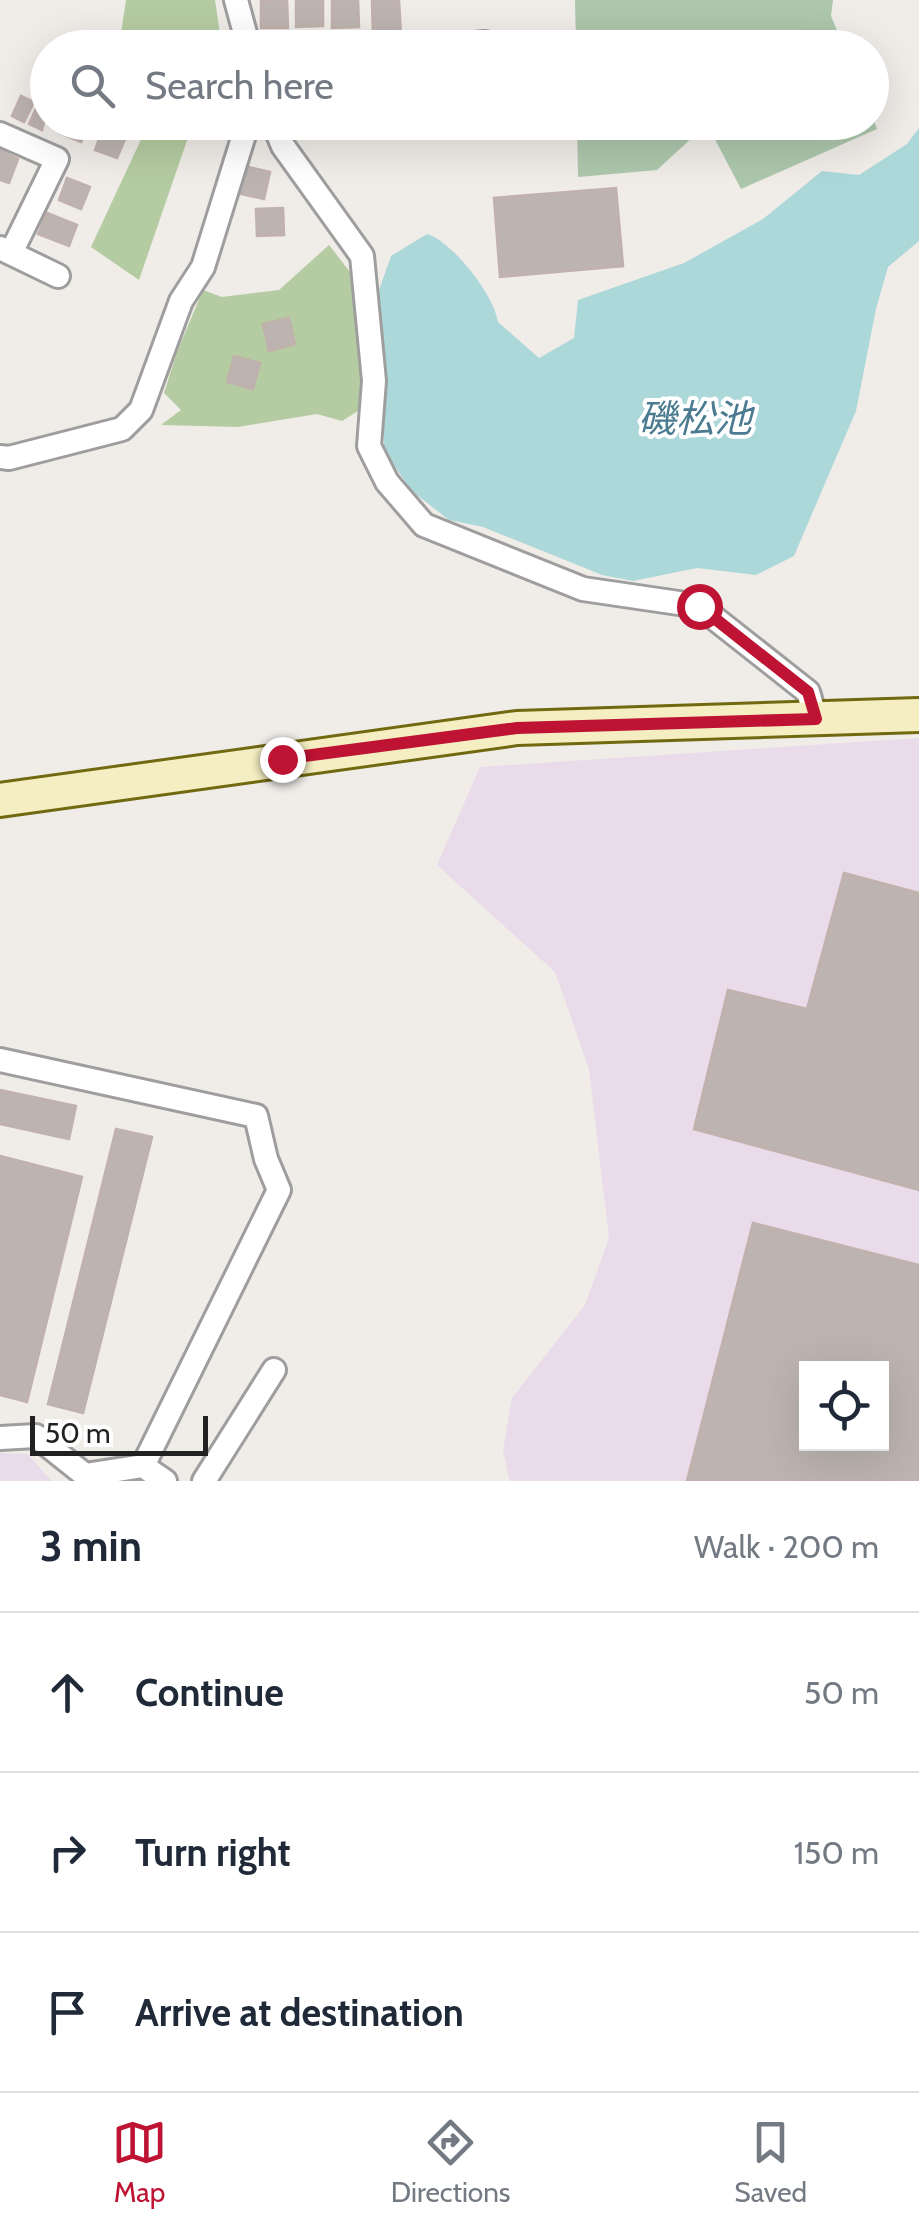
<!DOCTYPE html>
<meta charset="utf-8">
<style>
body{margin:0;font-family:Cabin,"Noto Sans JP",sans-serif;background:#f6f6f7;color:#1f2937}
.controls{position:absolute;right:30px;bottom:30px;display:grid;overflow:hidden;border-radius:0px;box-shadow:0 10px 40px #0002}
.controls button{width:90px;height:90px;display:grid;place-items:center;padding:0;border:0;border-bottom:2px solid #e0e1e3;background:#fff;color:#1f2937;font:50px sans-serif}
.scale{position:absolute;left:30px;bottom:25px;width:178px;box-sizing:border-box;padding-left:10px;border:5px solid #212121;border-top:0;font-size:28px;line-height:35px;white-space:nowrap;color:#212121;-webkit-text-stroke:8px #fff;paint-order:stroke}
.stop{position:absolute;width:30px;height:30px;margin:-22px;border:8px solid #be1333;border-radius:50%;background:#fff}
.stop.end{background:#be1333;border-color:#fff;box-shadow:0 2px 10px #0008}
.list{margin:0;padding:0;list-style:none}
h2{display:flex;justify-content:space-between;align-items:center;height:130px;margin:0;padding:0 40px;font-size:42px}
h2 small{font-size:32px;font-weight:400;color:#747a83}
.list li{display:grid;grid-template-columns:65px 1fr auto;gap:30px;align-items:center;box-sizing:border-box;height:160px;padding:0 40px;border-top:2px solid #e0e1e3}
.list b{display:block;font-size:38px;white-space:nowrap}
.list em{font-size:32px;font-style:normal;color:#747a83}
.icon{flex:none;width:55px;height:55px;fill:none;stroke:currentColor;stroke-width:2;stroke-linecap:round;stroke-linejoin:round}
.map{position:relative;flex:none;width:919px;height:1481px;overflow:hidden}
.search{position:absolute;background:#fff;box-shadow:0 10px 40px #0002;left:30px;right:30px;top:30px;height:110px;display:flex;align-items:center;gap:25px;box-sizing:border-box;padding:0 35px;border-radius:55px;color:#747a83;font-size:38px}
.sheet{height:610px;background:#fff}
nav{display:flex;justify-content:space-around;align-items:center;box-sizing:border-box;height:140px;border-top:2px solid #e0e1e3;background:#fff;font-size:28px;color:#747a83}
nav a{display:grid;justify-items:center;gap:5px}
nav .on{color:#be1333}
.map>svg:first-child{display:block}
</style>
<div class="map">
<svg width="919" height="1481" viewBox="0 0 919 1481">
<rect width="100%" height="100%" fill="#f0ece8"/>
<path fill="#e9dbe9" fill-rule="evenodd" d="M919,738V1481H510L503,1451L512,1398L585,1305L609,1238L589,1069L555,972L437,865L480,767ZM806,1368H882V1444H806Z
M0,1453L27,1454L52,1481H0Z"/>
<path fill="#b5cba1" d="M126,0H215L221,41L219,47H119Z
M134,123H193L139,280L91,247L144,133Z
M329,245L350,272L364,365L358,411L342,421L317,414L238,427L161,425L181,410L164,393L177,352L203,290L222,297L279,290Z"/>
<path fill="#adc7ac" d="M575,0H833L831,16L844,47H576Z
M872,116L877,129L741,189L707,124L657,170L578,177L577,123L872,122Z"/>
<path fill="#add8d9" d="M919,128V241L888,267L876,309L856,411L794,556L756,575L697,568L633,581L602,575L483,527L449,520L413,492L384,452V359L378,293L391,256L427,234C453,242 494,295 498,322L539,358L574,338L578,300L684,263L763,219L822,171L859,175L907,144Z"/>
<path fill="#bdb4b1" stroke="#c1b1ac" stroke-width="2.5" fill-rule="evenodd" d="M287,0L288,28H261V1Z
M296,0H323V26L296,27Z
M332,0H358L359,27L332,28Z
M372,0H399L401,35L373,36Z
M21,96L34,102L24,122L12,116Z
M38,104L48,108L42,130L29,124Z
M64,122H89L81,142L60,133Z
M103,128L126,137L117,158L95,150Z
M0,150L18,159L9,183L0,180Z
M244,166L270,172L264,199L237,193Z
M67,178L90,187L81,209L59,200Z
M616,188L623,266L500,277L494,198Z
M283,208L284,235L257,236L256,209Z
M47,213L77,225L69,246L38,234Z
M289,318L295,344L269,351L263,324Z
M234,356L260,363L253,389L227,382Z
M844,873L919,893V1190L694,1129L728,990L807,1009Z
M0,1090L76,1106L69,1139L0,1124Z
M116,1129L152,1137L83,1413L48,1404Z
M0,1156L82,1177L27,1402L0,1395Z
M753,1223L919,1265V1481H687ZM806,1368H882V1444H806Z"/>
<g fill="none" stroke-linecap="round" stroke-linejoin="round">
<g stroke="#9e9e9e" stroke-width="28">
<path id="street" d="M236,0L249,48
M429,48L485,43
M273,122L283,146L362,256L374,381L369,446L387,482L424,525L583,589L699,606L808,692L816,719
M0,134L57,159L11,253
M0,248L58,276
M0,457L9,458L122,429L141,410L181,301L203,267L248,122
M0,1060L256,1116L266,1159L279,1190L143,1466
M0,1438L36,1436L85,1475L143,1466L165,1481
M204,1481L274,1370"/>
</g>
<g stroke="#706910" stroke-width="38">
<path id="secondary" d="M0,800L517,728L919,715"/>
</g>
<use href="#street" stroke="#fff" stroke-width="22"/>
<use href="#secondary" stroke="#f4eec2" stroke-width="32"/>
</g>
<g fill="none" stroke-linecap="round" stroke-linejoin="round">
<path stroke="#be1333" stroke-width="12" d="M282,759L517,728L816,719L808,692L699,606"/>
</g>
<g text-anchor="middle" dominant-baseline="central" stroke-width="8" stroke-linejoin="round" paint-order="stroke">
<g font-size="38" font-style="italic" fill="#4b7b91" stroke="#fff">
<text x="695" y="418">磯松池</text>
</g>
</g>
</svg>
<div class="controls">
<button><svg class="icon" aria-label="locate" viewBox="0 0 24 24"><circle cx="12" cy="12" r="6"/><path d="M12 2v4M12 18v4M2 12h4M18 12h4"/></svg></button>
</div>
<div class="scale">50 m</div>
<div class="stop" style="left:699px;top:606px"></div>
<div class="stop end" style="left:282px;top:759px"></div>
<div class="search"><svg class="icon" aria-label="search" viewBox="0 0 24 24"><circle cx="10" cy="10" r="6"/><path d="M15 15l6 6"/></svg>Search here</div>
</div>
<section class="sheet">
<h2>3 min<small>Walk · 200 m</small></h2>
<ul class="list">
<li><svg class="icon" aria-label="ahead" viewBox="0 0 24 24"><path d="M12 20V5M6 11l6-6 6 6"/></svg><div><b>Continue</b></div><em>50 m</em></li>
<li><svg class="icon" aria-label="right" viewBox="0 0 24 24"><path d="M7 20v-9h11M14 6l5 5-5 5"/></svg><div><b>Turn right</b></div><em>150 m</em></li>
<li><svg class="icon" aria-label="arrive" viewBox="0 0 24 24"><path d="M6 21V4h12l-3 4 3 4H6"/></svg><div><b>Arrive at destination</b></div></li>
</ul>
</section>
<nav>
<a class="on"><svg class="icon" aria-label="map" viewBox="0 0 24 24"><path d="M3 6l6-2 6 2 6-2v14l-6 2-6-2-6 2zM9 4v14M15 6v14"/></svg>Map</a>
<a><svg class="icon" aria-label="directions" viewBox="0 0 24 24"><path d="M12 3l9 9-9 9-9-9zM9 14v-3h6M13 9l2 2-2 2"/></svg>Directions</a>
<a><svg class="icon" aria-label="saved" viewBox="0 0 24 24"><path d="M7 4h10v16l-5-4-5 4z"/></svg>Saved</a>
</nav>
